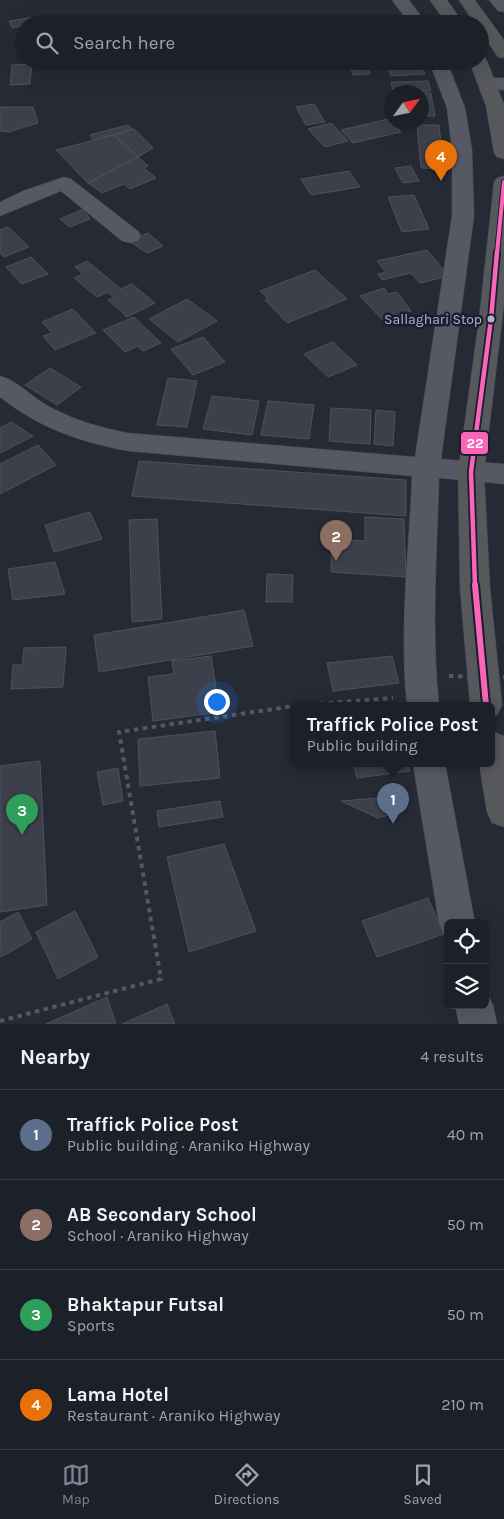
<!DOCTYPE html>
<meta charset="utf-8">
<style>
body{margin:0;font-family:Karla,sans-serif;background:#292d34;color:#f1f3f6}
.controls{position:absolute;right:15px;bottom:15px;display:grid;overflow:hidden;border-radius:8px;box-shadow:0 5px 20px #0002}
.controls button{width:45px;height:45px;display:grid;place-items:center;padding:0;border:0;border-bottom:1px solid #3a3e45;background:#1c2028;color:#f1f3f6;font:25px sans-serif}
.compass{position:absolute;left:384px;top:85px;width:45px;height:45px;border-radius:50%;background:#1c2028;box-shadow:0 5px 20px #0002;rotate:57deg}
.you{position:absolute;left:216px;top:701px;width:18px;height:18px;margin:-12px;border:4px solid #fff;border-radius:50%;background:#1a73e8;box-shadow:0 0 0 8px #1a73e833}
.badge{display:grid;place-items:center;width:32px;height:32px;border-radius:50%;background:#7e8494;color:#fff;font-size:16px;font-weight:700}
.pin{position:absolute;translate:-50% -41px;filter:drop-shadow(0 1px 2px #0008)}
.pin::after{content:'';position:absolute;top:26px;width:18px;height:15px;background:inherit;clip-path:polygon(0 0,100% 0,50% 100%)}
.popup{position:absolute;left:290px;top:702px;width:205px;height:65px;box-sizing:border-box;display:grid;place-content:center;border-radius:8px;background:#1c2028;filter:drop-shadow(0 1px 4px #0005);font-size:16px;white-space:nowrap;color:#a0a3a8}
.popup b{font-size:19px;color:#f1f3f6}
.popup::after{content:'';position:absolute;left:50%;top:100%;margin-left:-10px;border:10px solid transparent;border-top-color:#1c2028}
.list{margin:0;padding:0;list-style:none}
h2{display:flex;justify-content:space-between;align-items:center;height:65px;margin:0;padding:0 20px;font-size:21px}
h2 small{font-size:16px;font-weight:400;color:#a0a3a8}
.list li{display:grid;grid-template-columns:32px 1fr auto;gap:15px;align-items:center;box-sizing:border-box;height:90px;padding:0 20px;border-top:1px solid #3a3e45}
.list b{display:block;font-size:19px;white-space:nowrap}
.list p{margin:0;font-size:16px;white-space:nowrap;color:#a0a3a8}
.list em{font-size:16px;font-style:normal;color:#a0a3a8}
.icon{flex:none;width:28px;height:28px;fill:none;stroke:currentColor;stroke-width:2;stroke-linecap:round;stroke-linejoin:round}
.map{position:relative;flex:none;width:504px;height:1024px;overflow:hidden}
.search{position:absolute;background:#1c2028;box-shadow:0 5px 20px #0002;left:15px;right:15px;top:15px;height:55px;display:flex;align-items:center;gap:12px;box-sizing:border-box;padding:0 18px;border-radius:28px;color:#a0a3a8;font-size:19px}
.sheet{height:425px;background:#1c2028}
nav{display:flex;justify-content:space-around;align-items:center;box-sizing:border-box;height:70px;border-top:1px solid #3a3e45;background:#1c2028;font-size:14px;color:#a0a3a8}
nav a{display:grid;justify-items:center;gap:2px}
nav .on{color:#7e8494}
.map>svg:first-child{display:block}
</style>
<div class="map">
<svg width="504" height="1024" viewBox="0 0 504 1024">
<rect width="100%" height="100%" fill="#262a35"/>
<path fill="#3d404b" stroke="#4d515d" d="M35,17L38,24H24V26L12,28L9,21Z
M366,61L370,74L353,75L349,62Z
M32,64L30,84L10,85L12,65Z
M421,64L425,74L391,76L388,65Z
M428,81L431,91L393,92L391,82Z
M422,93H431L435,116H422Z
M314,104L325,122L306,125L296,107Z
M0,107H33L38,123L8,132L0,131Z
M388,119L401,132L353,143L341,130Z
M331,123L348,141L325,147L308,129Z
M128,125L132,129L94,140L90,135Z
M417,125H439L444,169L421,168Z
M134,129L153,148L138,157L114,135Z
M114,135L138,157L88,183L56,150Z
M138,157L148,166L144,168L156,178L130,189L124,184L102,193L88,183Z
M411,166L419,181L403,183L395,168Z
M349,171L360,187L311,195L301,179Z
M414,195L429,229L402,232L388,197Z
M83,209L90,219L70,227L60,219Z
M8,227L29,247L4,257L0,253V230Z
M148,233L163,246L147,253L129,241Z
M427,250L449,276L420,283L411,273L382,280L378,274L386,272L377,261Z
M31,257L48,274L22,284L6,267Z
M87,261L121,289L132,284L155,303L127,317L108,300L114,297L108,292L97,297L74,278L83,274L75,267Z
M315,270L347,299L287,323L265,300L268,299L260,291Z
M384,288L388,294L397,292L411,311L396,317L399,321L387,325L360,296Z
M187,299L217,321L178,342L149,319Z
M73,309L96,333L55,350L43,336L52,333L42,322Z
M134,317L161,343L143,351L138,346L125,352L103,330Z
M203,337L225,362L193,375L171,349Z
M333,342L357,365L328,377L304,354Z
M50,368L81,387L57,405L25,385Z
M168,378L197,381L187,427L157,425Z
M212,396L259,401L252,435L203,429Z
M268,401L314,405L309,439L261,435Z
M331,408L371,410L370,444L329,441Z
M376,410L395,412L393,446L374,444Z
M11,422L33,436L0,453V428Z
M38,445L56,465L0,494V464Z
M139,461L406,480V516L132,496Z
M90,512L102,539L54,552L45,525Z
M365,517L404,519L406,577L331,572L332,539L365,541Z
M157,519L162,619L132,622L129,520Z
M55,562L65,594L13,600L8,569Z
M267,574L293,575L292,602H266Z
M244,610L253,646L99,672L94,635Z
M66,647L63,687L11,689L13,665H22L24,648Z
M211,656L220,712L153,721L148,677L174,674L172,661Z
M392,656L399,683L333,691L327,663Z
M215,731L220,778L140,786L138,739Z
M40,761L47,905L0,912V766Z
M353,763H408L410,771L357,778Z
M118,768L123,801L103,805L97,772Z
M401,796L403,811L378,818L341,801Z
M220,801L223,817L159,827L157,811Z
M224,844L256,931L189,952L167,857Z
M428,898L444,934L377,957L362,921Z
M75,911L98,957L58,979L36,932Z
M18,912L32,939L1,957L0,922Z
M107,997L116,1024H46Z
M167,1004L175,1024H122Z"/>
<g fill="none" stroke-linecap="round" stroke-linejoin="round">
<g stroke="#42454e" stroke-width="1">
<path id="minor" d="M392,0H409L427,24H410Z
M489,0H504V12L498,11Z
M429,61H447L465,108L472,150L474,216L441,459L504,464V484L439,478C437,553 431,630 439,705H407C399,630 409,551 412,476L128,451C80,442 39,428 0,397V376C16,380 29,394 43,403C70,419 97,427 128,433L415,457L452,216V150L447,108Z
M64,177L71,179L138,231L141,236L138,241L130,243L122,241L61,191L0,216V202L23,191Z
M413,763H445L475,923H448V937L444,935L439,923Z
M485,991L493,1005L497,1024H459L455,1005H485Z"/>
</g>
<g stroke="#434752" stroke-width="1">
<path id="major" d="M488,78H504V90L481,88L479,84L481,80Z"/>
</g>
<g stroke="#424651" stroke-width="1">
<path id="highway" d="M430,0H447L464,24H447Z
M459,0H475L504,40V58L498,57L480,31V24H475Z
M480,56L484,57L487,61L504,104V159L497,157L494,153L486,106L469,61H480Z
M504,176V304L484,472L490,588L502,705L497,715L492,716V705H470L460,588L458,472L479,319L494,182L497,178Z
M492,731L504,736V827L492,823L487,812L479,763H492Z"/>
</g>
<path stroke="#545860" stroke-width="4" stroke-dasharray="4.5 4.5" stroke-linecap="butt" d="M302,705L393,698
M0,1021L161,979L119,732L294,706"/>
<use href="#minor" fill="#565963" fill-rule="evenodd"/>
<use href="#major" fill="#585b65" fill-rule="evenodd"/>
<use href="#highway" fill="#56585c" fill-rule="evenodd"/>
<path stroke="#545860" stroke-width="4" stroke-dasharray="4.5 4.5" stroke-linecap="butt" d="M449,676L504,677"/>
<g stroke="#191f30" stroke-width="6">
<path id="bus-1-far2" d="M497,253L504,182"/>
</g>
<g stroke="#191f30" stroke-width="8">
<path id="bus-1-far1" d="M475,586L471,472L491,319L497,252"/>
</g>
<g stroke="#191f30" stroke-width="10">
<path id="bus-1" d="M475,585L486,705"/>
</g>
<use href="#bus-1-far2" stroke="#fa66b7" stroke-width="4"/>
<use href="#bus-1-far1" stroke="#fa66b7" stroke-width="4.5"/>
<use href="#bus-1" stroke="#fa66b7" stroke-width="6"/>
</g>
<circle fill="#aeb4c7" stroke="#191f30" stroke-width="2" cx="491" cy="319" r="4.5"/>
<g text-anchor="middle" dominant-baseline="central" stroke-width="5" stroke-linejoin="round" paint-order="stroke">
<g font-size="14" fill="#aeb4c7" stroke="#191f30" text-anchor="end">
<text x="482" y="319">Sallaghari Stop</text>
</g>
</g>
<rect stroke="#191f30" stroke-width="2" x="460" y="431" width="29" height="24" rx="5" fill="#fa66b7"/>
<g font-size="14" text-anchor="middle" font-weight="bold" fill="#fff">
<text x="475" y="448">22</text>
</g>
</svg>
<div class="controls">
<button><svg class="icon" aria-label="locate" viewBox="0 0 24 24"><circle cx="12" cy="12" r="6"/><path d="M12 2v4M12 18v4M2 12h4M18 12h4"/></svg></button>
<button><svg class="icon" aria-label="layers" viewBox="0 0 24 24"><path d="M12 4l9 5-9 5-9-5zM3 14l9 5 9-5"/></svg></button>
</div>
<svg class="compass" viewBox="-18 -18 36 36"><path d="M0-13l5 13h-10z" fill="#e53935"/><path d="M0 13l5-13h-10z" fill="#a0a3a8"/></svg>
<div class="you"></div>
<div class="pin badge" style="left:393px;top:824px;background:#5c6f8a">1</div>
<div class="popup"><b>Traffick Police Post</b>Public building</div>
<div class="pin badge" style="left:336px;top:561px;background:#8d6e63">2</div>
<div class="pin badge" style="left:22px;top:835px;background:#2e9e5b">3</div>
<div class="pin badge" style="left:441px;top:181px;background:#e8710a">4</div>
<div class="search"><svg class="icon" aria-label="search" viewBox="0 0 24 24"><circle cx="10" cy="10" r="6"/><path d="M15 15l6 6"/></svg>Search here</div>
</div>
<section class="sheet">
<h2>Nearby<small>4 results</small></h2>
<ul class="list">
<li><span class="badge" style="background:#5c6f8a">1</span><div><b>Traffick Police Post</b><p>Public building · Araniko Highway</p></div><em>40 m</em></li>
<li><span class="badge" style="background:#8d6e63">2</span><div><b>AB Secondary School</b><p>School · Araniko Highway</p></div><em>50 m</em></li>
<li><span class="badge" style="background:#2e9e5b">3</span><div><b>Bhaktapur Futsal</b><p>Sports</p></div><em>50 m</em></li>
<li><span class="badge" style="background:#e8710a">4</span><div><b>Lama Hotel</b><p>Restaurant · Araniko Highway</p></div><em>210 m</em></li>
</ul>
</section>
<nav>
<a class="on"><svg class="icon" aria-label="map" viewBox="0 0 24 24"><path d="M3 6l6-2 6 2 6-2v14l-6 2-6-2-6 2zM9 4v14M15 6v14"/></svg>Map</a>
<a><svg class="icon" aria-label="directions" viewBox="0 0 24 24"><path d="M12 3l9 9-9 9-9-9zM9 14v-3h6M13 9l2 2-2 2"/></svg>Directions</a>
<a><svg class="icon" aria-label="saved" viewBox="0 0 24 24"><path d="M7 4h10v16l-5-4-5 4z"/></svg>Saved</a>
</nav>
